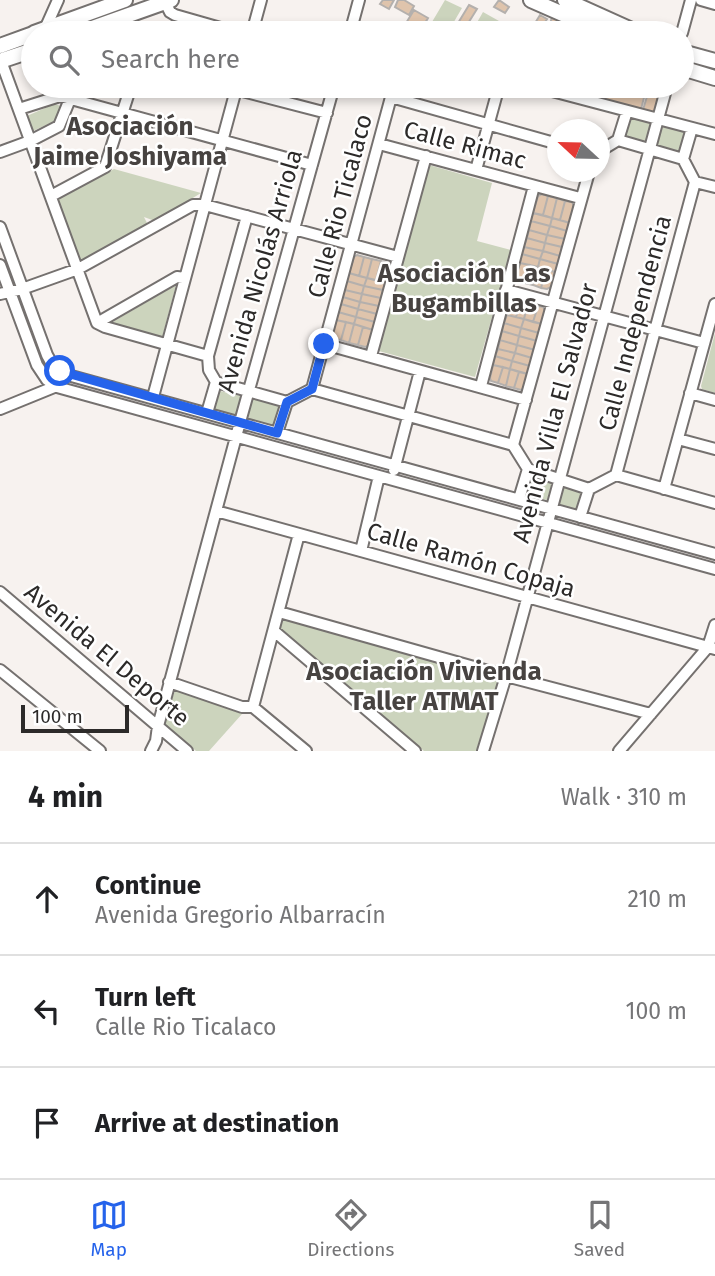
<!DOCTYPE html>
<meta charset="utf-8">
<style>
body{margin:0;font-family:"Fira Sans",sans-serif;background:#f6f6f6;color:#202124}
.compass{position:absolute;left:547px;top:119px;width:63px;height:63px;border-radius:50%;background:#fff;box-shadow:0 4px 10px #0003;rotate:292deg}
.scale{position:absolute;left:21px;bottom:18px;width:108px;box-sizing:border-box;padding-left:7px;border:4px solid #2c2a29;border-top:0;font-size:19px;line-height:24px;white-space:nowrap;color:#2c2a29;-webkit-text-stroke:5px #fff;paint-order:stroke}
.stop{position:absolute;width:21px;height:21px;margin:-16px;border:5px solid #2563eb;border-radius:50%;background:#fff}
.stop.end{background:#2563eb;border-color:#fff;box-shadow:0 2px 7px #0008}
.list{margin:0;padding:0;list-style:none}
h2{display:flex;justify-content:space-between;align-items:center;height:91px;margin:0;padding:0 28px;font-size:30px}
h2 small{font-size:23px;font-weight:400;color:#757577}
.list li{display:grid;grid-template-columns:46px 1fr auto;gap:21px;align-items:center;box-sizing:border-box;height:112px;padding:0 28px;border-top:2px solid #e0e0e0}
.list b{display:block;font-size:26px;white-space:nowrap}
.list p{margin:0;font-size:23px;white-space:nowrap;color:#757577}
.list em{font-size:23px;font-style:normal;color:#757577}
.icon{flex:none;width:38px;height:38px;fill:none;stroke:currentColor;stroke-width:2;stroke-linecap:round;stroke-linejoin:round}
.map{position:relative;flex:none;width:715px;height:751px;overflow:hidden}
.search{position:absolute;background:#fff;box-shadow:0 4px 10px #0003;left:21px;right:21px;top:21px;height:77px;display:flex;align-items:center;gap:18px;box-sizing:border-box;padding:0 24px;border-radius:38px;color:#757577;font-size:26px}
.sheet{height:427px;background:#fff}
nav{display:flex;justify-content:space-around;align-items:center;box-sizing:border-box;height:98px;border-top:2px solid #e0e0e0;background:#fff;font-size:19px;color:#757577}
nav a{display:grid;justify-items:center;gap:4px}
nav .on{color:#2563eb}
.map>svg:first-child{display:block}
</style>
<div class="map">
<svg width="715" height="751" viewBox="0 0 715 751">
<rect width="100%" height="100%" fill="#f7f2ef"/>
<path fill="#ccd4bd" d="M445,0L462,8L448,32L432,22Z
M483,12L499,21L492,33H471Z
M54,104L61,106L57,120L33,131L27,116Z
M630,117L651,123L645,144L624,138Z
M662,124L685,131L678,154L655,148Z
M429,165L492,183L477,241L511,250L475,377L375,350Z
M114,169L201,193L155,221L144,217L148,225L80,262L57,202L60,198Z
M176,285L162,338L109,324Z
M715,333V393L702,389L701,386Z
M220,391L241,396L235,418L214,412Z
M252,395L281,403L274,428L250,422L246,416Z
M531,476L552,482L547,500L526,494Z
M563,487L584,493L578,511L557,505Z
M283,617L500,678L476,751H424L282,632L279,626V621Z
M176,688L242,714L209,751H196L163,723Z"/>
<path fill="#dfc4ac" stroke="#b4b0ad" stroke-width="2" d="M383,0H394L389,9L380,4Z
M398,0H404L414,6L409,15L395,7Z
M499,0L509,7L505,13L494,7Z
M469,5L477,9L462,33H452Z
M414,10L428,18L419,33H400Z
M540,15L547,19L538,33H529Z
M552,17L586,32L585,33H560L549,28Z
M573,86H617L645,94L641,109L571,91Z
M650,86H663L655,113L643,110Z
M542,194L548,196L543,215L533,213L538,196Z
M548,196L557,198L552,218L543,215Z
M557,198L565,201L560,220L552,218Z
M565,201L572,202L574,206L570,223L560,220Z
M533,213L552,218L550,226L531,221Z
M552,218L570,223L567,231L550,226Z
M531,221L550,226L547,235L529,230Z
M550,226L567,231L565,239L547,235Z
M529,230L547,235L545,243L527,238Z
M547,235L565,239L562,247L545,243Z
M527,238L545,243L543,251L524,247Z
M545,243L562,247L560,256L543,251Z
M524,247L543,251L540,259L522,254Z
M543,251L560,256L558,264L540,259Z
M522,254L540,259L538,267L520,263Z
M357,255L364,257L359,276L349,273L354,257Z
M364,257L372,259L367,278L359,276Z
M372,259L381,261L376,280L367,278Z
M540,259L558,264L555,272L538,267Z
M381,261L391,264L385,283L376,280Z
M520,263L530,265L525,283L518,281L516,278Z
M530,265L538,267L533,285L525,283Z
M538,267L546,270L541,288L533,285Z
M546,270L555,272L551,287L547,289L541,288Z
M349,273L367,278L364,286L347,281Z
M367,278L385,283L383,290L364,286Z
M347,281L364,286L362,294L345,290Z
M364,286L383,290L381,298L362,294Z
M345,290L362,294L360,302L343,297Z
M362,294L381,298L379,306L360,302Z
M343,297L360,302L358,309L341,304Z
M514,299L521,301L516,317L507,315L510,301Z
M521,301L528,303L524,319L516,317Z
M360,302L379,306L377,314L358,309Z
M528,303L538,306L533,322L524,319Z
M341,304L358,309L356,317L338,312Z
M538,306L543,307L546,312L542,324L533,322Z
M358,309L377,314L375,322L356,317Z
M338,312L356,317L354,324L336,320Z
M507,315L524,319L521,328L504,323Z
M356,317L375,322L373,330L354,324Z
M524,319L542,324L539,333L521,328Z
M336,320L346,322L341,340L334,339L332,334Z
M346,322L354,324L349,343L341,340Z
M504,323L521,328L519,336L502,331Z
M354,324L363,327L358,345L349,343Z
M363,327L373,330L368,346L365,347L358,345Z
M521,328L539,333L537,341L519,336Z
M502,331L519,336L517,345L500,340Z
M519,336L537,341L535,350L517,345Z
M500,340L517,345L515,353L498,349Z
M517,345L535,350L532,358L515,353Z
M498,349L515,353L512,361L495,356Z
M515,353L532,358L530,366L512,361Z
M495,356L512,361L510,369L493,365Z
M512,361L530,366L528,374L510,369Z
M493,365L503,367L498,383L491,381L490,378Z
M503,367L510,369L506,386L498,383Z
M510,369L519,372L514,388L506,386Z
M519,372L528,374L524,388L521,390L514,388Z"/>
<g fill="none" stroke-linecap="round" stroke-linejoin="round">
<g stroke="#75716f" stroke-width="14">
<path id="minor" d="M701,0L715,4
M165,2L170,12L175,15L238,33
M118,19L123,33
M47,32L45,29L58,0
M252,33L261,0
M350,33L359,0
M682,33L691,0
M1,61L97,323L105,327L208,356
M223,86L327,113
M533,86L715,134
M391,97L558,144
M19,109L60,96L312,165
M618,140L683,159
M379,144L580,198
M600,151L618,140L627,111
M0,152L30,141L59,126L70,99
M683,159L692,128
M683,159L695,182
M476,170L499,86
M695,182L715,187
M51,196L105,167L131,86
M247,216L208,356L209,370L216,382L287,402
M0,227L47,355L52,364L64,374L715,554
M0,265L37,365L47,380L57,387L715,569
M506,290L704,343
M0,294L22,289L78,269L193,205H205L398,257
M97,323L177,277L185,278
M324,344L526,400
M371,356L426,156
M481,386L534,186
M312,389L513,445
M690,393L715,400
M153,397L237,86
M0,409L59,385
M207,413L216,382
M277,433L287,402L312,389L391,97
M678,439L715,449
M513,445L589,172
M513,445L528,469L519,499
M528,469L589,489
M394,470L420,371
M616,475L695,182
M616,475L715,503
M664,489L715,304
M216,511L715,649
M580,517L589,489L616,475
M361,551L379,476
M0,592L187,751
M279,612L506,676L651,714
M274,631L415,751
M0,670L100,751
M169,682L242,707H253L306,751
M253,707L299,534
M151,751L156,741L158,726L240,422L334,86
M483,751L506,676L667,86
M619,751L708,647L715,625"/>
</g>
<g stroke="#75716f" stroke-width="18">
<path id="major" d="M531,0L606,33
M565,0L638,33
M34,33L125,0
M78,33L171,0
M0,46L33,34
M682,52L715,61
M0,61L33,50
M682,68L715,78"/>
</g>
<use href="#minor" stroke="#fff" stroke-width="10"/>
<use href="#major" stroke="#fff" stroke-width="14"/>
</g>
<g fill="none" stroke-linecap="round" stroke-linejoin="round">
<path stroke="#2563eb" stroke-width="9" d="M60,371L277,433L287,402L312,389L324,344"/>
</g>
<g text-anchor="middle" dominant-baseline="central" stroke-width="5" stroke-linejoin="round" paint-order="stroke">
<g font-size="24" fill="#2c2a29" stroke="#fff">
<text transform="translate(465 145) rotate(15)">Calle Rimac</text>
<text transform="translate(340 206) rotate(-75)">Calle Rio Ticalaco</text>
<text transform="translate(260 271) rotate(-74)">Avenida Nicolás Arriola</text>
<text transform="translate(635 323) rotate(-75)">Calle Independencia</text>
<text transform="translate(555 413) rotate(-75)">Avenida Villa El Salvador</text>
<text transform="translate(471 560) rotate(16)">Calle Ramón Copaja</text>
<text transform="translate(107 655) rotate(40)">Avenida El Deporte</text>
</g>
<g font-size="26" font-weight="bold" fill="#474341" stroke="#fff">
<text x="130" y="126">Asociación<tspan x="130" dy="30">Jaime Joshiyama</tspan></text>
<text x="464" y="273">Asociación Las<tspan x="464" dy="30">Bugambillas</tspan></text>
<text x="424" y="671">Asociación Vivienda<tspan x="424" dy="30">Taller ATMAT</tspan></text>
</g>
</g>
</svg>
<svg class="compass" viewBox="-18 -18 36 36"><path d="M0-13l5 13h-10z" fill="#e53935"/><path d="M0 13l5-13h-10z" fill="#757577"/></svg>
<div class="scale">100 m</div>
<div class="stop" style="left:60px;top:371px"></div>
<div class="stop end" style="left:324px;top:344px"></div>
<div class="search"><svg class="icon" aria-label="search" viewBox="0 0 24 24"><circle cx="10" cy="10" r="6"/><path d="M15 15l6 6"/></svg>Search here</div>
</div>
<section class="sheet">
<h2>4 min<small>Walk · 310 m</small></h2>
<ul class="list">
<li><svg class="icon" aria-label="ahead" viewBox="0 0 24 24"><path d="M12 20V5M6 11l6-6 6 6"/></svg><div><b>Continue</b><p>Avenida Gregorio Albarracín</p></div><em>210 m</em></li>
<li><svg class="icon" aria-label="left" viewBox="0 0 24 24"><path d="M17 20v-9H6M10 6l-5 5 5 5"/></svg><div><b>Turn left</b><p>Calle Rio Ticalaco</p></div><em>100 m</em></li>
<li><svg class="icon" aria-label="arrive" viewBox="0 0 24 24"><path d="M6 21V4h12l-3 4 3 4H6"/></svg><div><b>Arrive at destination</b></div></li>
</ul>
</section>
<nav>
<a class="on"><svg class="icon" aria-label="map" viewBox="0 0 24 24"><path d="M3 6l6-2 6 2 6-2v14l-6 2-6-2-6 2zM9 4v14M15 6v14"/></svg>Map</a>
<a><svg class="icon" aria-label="directions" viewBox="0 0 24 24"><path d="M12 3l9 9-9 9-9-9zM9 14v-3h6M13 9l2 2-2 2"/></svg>Directions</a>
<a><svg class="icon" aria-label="saved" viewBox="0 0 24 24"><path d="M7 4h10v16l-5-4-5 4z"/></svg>Saved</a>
</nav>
